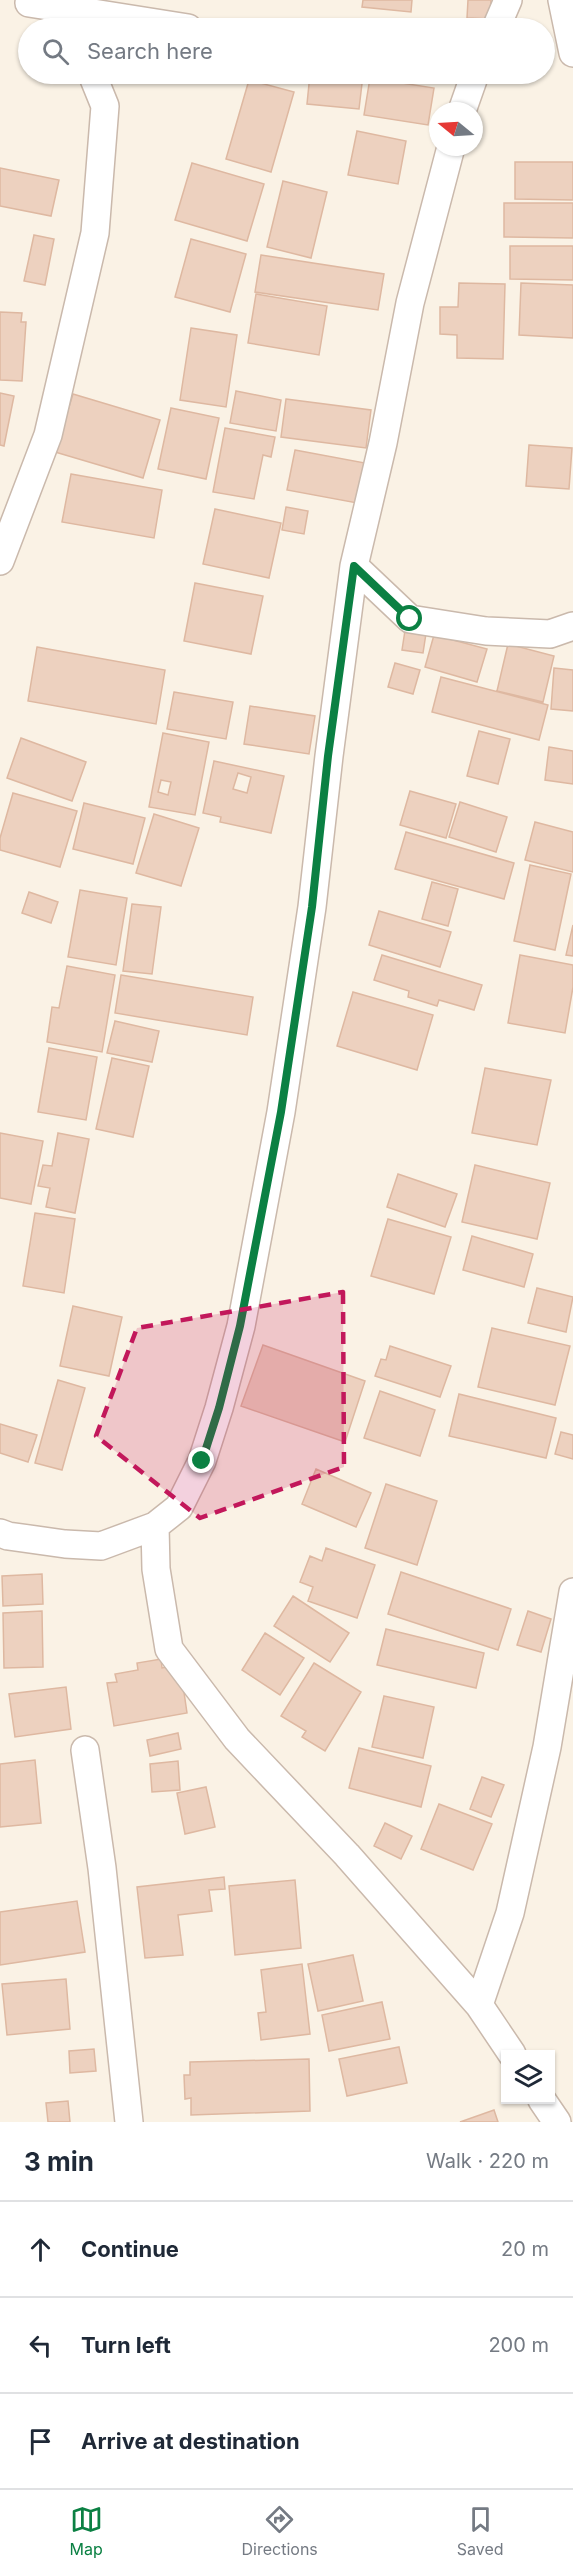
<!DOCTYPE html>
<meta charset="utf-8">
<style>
body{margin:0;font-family:Inter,sans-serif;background:#f6f6f7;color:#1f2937}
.controls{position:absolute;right:18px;bottom:18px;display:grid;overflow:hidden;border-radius:0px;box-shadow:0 2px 4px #0004}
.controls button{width:54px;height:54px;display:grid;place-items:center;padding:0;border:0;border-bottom:2px solid #e0e1e3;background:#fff;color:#1f2937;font:30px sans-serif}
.compass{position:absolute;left:429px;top:102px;width:54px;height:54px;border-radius:50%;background:#fff;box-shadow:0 2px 4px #0004;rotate:288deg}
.stop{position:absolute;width:18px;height:18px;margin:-14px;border:4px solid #0b8043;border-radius:50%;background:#fff}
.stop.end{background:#0b8043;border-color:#fff;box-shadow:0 2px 6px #0008}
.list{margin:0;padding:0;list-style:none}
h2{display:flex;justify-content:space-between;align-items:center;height:78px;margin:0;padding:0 24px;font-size:26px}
h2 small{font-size:20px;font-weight:400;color:#747a83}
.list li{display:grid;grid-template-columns:39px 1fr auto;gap:18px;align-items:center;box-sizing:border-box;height:96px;padding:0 24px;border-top:2px solid #e0e1e3}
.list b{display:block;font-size:22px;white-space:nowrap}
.list em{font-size:20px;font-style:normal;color:#747a83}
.icon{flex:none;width:33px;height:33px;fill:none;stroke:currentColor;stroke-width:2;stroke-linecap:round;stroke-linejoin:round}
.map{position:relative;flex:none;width:573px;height:2122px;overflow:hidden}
.search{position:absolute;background:#fff;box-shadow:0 2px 4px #0004;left:18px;right:18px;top:18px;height:66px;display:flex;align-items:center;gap:15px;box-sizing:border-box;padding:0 21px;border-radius:33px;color:#747a83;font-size:22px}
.sheet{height:366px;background:#fff}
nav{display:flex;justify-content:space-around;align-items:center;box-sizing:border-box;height:84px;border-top:2px solid #e0e1e3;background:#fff;font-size:16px;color:#747a83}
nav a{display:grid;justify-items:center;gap:3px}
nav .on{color:#0b8043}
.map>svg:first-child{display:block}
</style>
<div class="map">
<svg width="573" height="2122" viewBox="0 0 573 2122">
<rect width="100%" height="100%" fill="#faf2e5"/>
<path fill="#edd1bf" stroke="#deb8a1" stroke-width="1.5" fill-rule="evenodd" d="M363,0H412L411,12L362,7Z
M468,0H491L490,19L467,18Z
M310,74L363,75L359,109L307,104Z
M370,78L434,88L428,125L364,115Z
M249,80L294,92L271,172L226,159Z
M357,131L406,141L398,184L348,175Z
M515,162H573V200L515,199Z
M192,163L264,184L247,241L175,220Z
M0,168L59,180L51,216L0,206Z
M283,181L327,192L311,258L267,247Z
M504,203H573V238L504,237Z
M34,235L54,239L45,285L24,281Z
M191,239L246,254L230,312L175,297Z
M510,246H573V280L510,279Z
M261,255L384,274L378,310L255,292Z
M459,283L505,284L503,359L457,358V335L440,334V307H458Z
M521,283L573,285V338L519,335Z
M256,294L327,306L319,355L248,343Z
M0,312L22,313L21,322H26L22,381L0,380Z
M191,328L237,335L226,407L180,400Z
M236,391L281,400L276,431L230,423Z
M0,393L14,396L4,446L0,445Z
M73,394L160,420L143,478L55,452Z
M286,399L371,410L366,448L281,437Z
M171,408L219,418L206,479L158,469Z
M225,428L275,437L271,457L263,455L254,499L213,492Z
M529,445L572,448L569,489L526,486Z
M295,450L365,463L357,503L287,490Z
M71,474L162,490L154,538L62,522Z
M286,507L308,511L304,534L282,530Z
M215,509L281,523L269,578L203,564Z
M195,583L263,596L251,654L184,641Z
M406,624L427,627L423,653L402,650Z
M434,635L487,649L477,682L425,667Z
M508,644L554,656L543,702L497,691Z
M37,647L165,670L156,724L28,701Z
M395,663L420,670L413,694L388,687Z
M554,668L573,670V711L551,709Z
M441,677L548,705L539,740L432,712Z
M174,692L233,702L226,739L167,729Z
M250,706L315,716L309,754L244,744Z
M479,731L510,739L498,784L467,776Z
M163,733L209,742L195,815L149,807ZM161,780L171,782L168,795L158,792Z
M21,738L86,762L72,801L7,778Z
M549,747L573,751V784L545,780Z
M214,761L284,776L271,833L220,822L221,817L203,813ZM238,773L251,777L247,793L233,789Z
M410,791L456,804L446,838L400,825Z
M13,793L77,811L60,867L0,850V838Z
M460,802L507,817L496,852L449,837Z
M84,803L145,818L133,864L73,849Z
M154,814L199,828L181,886L136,873Z
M535,822L573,832V872L525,860Z
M406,832L514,863L504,899L395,869Z
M530,865L571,874L555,950L514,941Z
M432,882L458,889L448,926L422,919Z
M80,890L127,898L116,965L68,957Z
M29,892L58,902L51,923L22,913Z
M132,904L161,907L152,974L123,971Z
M379,911L451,932L440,967L369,945Z
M573,925V956L566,955Z
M382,955L482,985L474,1010L439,1000L437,1006L408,997L409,991L374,980Z
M520,955L573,965V987L565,1033L508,1023Z
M67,966L115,975L102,1052L47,1042L52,1007L59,1008Z
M121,975L253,997L247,1035L115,1013Z
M353,992L433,1015L417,1070L337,1046Z
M115,1021L159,1031L152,1062L107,1053Z
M49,1048L97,1057L86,1120L38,1112Z
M112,1058L149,1066L133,1137L96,1129Z
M485,1068L551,1080L537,1145L472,1133Z
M0,1133L43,1141L31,1204L0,1198Z
M58,1133L89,1139L75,1213L46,1207L50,1188L38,1186L43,1165L52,1166Z
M475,1165L550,1183L537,1239L462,1222Z
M398,1174L457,1194L445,1227L387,1207Z
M35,1213L75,1219L64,1293L23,1286Z
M388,1219L451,1237L434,1294L371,1276Z
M472,1236L533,1254L524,1287L463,1270Z
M537,1288L573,1297L566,1332L528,1323Z
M73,1306L122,1317L109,1376L60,1366Z
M492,1328L570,1346L555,1405L478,1387Z
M263,1345L365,1381L345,1442L241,1406Z
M390,1346L451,1366L440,1397L375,1376L381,1359L386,1360Z
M58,1380L85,1388L62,1470L35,1463Z
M380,1391L435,1410L420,1456L364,1438Z
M459,1394L556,1418L546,1458L449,1436Z
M0,1424L37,1435L28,1462L0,1453Z
M561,1432L573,1435V1459L555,1454Z
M316,1469L371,1493L356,1527L302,1504Z
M386,1484L437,1501L417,1565L365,1548Z
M326,1548L375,1565L357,1618L308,1601L313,1587L300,1582L310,1556L322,1561Z
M401,1572L511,1609L498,1650L388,1614Z
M42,1574L43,1604L3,1606L2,1576Z
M293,1596L349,1633L330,1662L274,1626Z
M42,1611L43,1667L4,1668L3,1613Z
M528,1611L551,1619L541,1652L517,1645Z
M386,1629L484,1653L476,1688L377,1665Z
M265,1633L304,1658L280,1695L242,1670Z
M161,1659L162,1668L180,1665L187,1713L114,1726L107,1683L117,1682L115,1674L138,1670L137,1663Z
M314,1663L361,1692L325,1751L302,1737L306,1731L281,1716Z
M66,1687L71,1729L15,1737L9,1694Z
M384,1696L434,1707L423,1758L372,1747Z
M178,1733L181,1749L150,1756L147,1740Z
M359,1748L431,1766L421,1807L349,1788Z
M35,1760L41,1823L0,1827V1764Z
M178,1761L180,1790L152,1792L150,1764Z
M482,1777L504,1785L491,1817L470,1809Z
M206,1787L215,1827L185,1834L177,1793Z
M439,1804L492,1824L473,1870L421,1849Z
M385,1823L412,1836L401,1859L374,1846Z
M224,1877L225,1889L209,1890L212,1911L178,1915L183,1955L145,1958L137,1887Z
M295,1880L301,1948L235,1955L229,1886Z
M77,1901L85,1952L0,1965V1912Z
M353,1955L363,2001L318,2011L308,1964Z
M302,1964L310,2034L261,2040L258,2013L266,2012L261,1970Z
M66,1979L70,2029L7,2035L2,1984Z
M382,2002L390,2039L329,2051L322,2015Z
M399,2047L407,2083L347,2096L339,2059Z
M94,2049L96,2071L70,2073L69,2051Z
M309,2059L310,2111L191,2115V2098L185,2099L184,2075H190V2062Z
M68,2101L70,2122H48L46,2103Z
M494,2110L498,2122H460Z"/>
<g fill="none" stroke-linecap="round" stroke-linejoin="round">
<g stroke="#cab9ac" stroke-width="30">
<path id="street" d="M562,0L573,53
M29,3L188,28
M496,28L508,0
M462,111L475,74
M0,561L48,435L95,233L105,106L92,74
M354,566L410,619L486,631L550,634L573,626
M155,1526L156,1569L169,1649L237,1739L347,1855L479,2005L512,2054
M0,1533L8,1536L65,1544L101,1546L155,1526L179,1507L202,1461L219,1408L241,1326L281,1112L312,907L329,756L354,566L383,443L410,303L451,147
M85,1750L102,1868L129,2122
M479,2005L510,1913L547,1747L573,1592
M542,2100L557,2122"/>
</g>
<use href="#street" stroke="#fff" stroke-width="27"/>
</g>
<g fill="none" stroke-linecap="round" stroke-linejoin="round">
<path stroke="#0b8043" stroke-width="8" d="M202,1461L219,1408L240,1326L281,1112L312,907L328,756L354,566L410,619"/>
</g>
<path fill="#c2185b" fill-opacity="0.2" stroke="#c2185b" stroke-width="4.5" stroke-dasharray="12 8" stroke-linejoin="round" d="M343,1292L344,1467L200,1518L96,1436L137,1328Z"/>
</svg>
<div class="controls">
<button><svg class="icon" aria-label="layers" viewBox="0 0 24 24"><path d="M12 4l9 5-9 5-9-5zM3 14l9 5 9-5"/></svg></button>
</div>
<svg class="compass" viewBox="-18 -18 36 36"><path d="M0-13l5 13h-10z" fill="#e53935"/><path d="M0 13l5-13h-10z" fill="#747a83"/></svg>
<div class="stop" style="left:410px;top:619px"></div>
<div class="stop end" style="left:202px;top:1461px"></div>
<div class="search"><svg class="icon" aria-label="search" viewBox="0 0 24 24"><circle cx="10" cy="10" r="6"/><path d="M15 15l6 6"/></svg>Search here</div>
</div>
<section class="sheet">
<h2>3 min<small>Walk · 220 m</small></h2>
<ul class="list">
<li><svg class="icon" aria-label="ahead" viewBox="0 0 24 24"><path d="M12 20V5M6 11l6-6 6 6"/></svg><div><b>Continue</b></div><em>20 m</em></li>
<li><svg class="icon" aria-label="left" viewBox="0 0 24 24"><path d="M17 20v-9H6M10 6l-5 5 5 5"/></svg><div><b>Turn left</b></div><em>200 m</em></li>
<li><svg class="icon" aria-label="arrive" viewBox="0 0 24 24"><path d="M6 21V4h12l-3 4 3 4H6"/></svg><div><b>Arrive at destination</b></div></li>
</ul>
</section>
<nav>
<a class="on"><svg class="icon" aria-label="map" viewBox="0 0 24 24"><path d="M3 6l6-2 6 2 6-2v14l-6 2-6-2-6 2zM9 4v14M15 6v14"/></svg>Map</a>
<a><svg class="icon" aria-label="directions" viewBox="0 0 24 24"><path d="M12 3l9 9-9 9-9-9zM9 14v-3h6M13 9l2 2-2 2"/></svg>Directions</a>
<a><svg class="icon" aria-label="saved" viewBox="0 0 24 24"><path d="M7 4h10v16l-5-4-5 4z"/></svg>Saved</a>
</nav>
